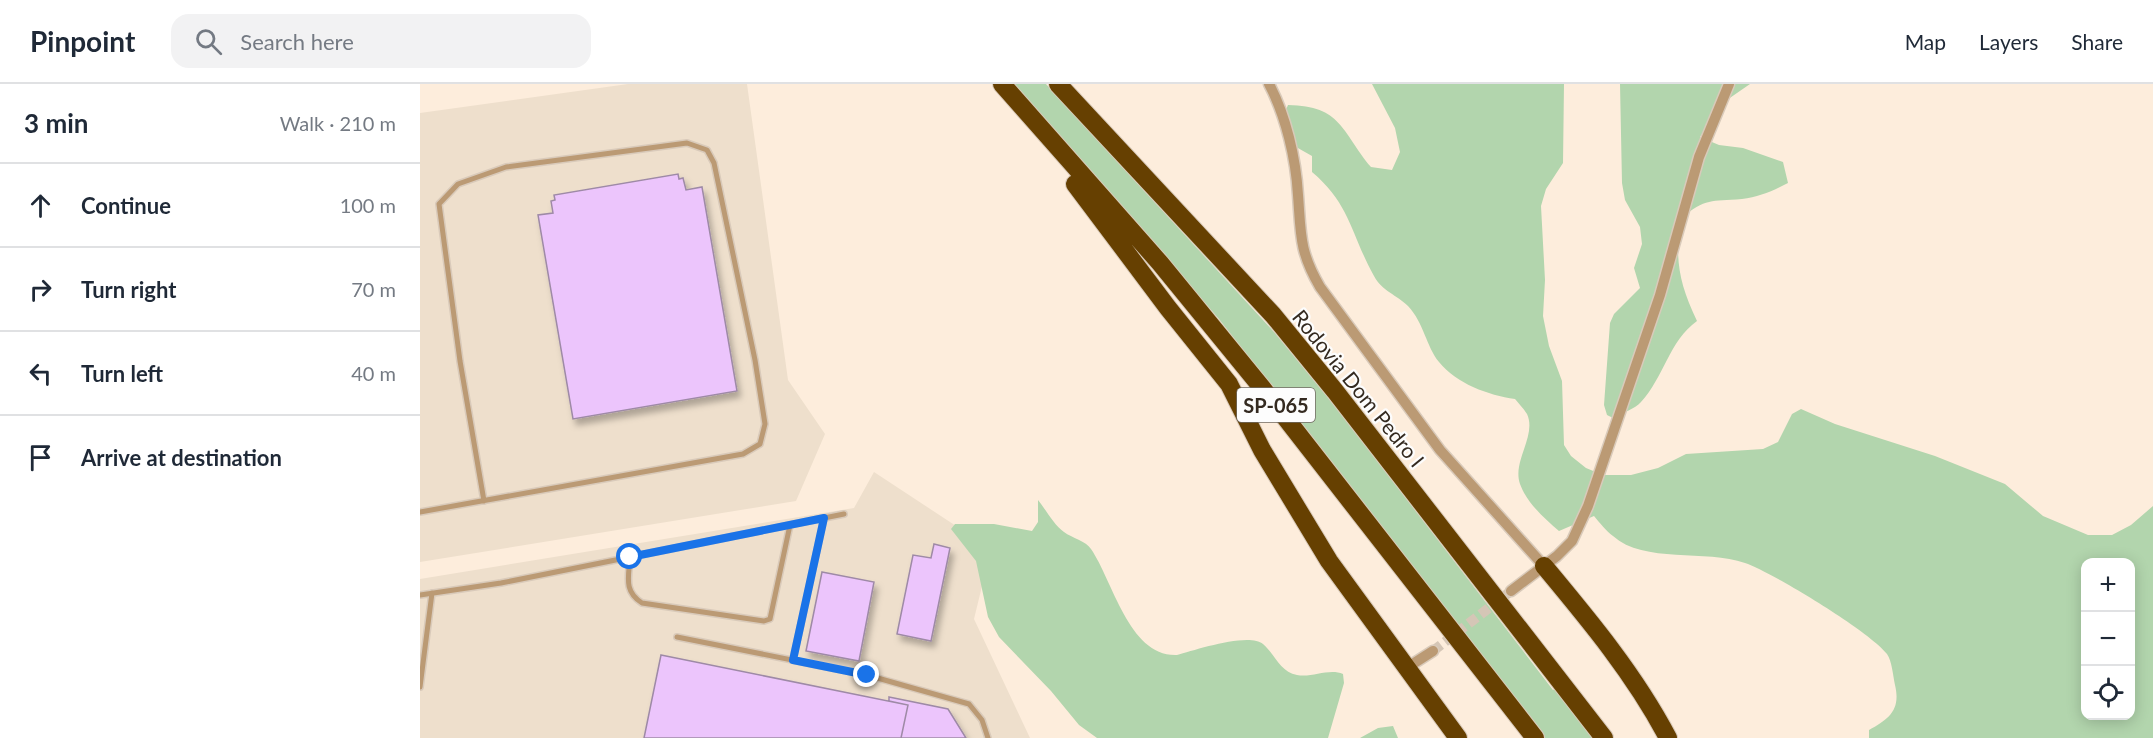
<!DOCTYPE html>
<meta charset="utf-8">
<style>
body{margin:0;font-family:Lato,sans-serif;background:#f2f2f3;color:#1f2937}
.controls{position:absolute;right:18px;bottom:18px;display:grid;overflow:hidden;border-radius:12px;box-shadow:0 3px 15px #0003}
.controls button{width:54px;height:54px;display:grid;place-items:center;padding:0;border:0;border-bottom:2px solid #e0e1e3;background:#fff;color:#1f2937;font:30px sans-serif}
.stop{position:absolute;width:18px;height:18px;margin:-14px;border:4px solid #1a73e8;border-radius:50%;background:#fff}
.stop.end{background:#1a73e8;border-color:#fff;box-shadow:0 2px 6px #0008}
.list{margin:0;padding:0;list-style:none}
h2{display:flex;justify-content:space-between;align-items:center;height:78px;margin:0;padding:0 24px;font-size:26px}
h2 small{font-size:20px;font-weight:400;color:#747a83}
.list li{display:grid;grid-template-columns:39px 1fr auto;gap:18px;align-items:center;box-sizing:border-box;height:84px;padding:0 24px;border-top:2px solid #e0e1e3}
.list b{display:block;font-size:22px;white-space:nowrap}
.list em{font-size:20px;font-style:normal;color:#747a83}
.icon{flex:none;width:33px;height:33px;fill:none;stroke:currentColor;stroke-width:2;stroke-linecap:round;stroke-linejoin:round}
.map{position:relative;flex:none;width:1733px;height:654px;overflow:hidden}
header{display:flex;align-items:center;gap:36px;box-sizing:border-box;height:84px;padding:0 30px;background:#fff;border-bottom:2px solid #e0e1e3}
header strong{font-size:28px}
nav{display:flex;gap:33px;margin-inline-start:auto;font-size:21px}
.search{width:420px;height:54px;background:#f2f2f3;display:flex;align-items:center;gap:15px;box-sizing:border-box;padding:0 21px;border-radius:18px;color:#747a83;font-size:22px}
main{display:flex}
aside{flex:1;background:#fff}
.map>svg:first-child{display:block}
</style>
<header>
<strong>Pinpoint</strong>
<div class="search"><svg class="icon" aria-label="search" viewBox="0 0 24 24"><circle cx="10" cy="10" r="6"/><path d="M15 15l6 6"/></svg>Search here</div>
<nav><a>Map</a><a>Layers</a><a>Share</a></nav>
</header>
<main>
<aside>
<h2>3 min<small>Walk · 210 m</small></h2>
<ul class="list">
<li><svg class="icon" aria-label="ahead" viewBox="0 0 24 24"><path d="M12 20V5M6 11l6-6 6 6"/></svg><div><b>Continue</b></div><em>100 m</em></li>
<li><svg class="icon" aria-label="right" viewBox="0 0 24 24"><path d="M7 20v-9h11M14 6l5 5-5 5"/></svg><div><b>Turn right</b></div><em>70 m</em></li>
<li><svg class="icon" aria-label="left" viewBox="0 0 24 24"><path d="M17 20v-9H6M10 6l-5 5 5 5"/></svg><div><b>Turn left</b></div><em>40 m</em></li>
<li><svg class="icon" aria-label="arrive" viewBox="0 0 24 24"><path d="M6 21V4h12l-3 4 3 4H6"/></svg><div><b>Arrive at destination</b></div></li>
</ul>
</aside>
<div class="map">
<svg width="1733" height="654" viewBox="0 0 1733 654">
<defs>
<filter id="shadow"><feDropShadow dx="3.5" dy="6" stdDeviation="3" flood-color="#0004"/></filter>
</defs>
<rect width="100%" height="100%" fill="#fdeddc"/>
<path fill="#eedfcc" d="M208,0H327L368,296L405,350L376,417L0,478V29Z
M454,388L571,465L554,535L610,654H0V495L434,424Z"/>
<path fill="#b2d5ad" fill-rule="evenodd" d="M593,0H626L854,248L919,327L1133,606L1136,604L1174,654H1125L799,235Z
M952,0H1144L1143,79L1126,105L1121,122L1125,196L1123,232L1129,262L1142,297L1144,361L1151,372L1166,384L1183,391H1211L1238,384L1266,370L1343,365L1358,358L1372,330L1381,325L1415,340L1515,372L1585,400L1623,432L1668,451H1692L1711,441L1733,422V654H1449V646C1469,635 1481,626 1475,601C1473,592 1472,577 1467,570C1452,549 1352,488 1325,479C1286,465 1224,480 1193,452C1186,447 1180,439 1174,432L1139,447C1124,434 1107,419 1100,400C1092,377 1117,352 1107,330C1104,325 1099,320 1095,315C1068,311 1037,300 1019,278C1006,262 1004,239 988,222C977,211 962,207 954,192C931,151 931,121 892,88V72L869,59L860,40L868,21C922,22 921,47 951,83L972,86L980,68L975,44ZM1666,478H1710V632H1666Z
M1200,0H1330L1304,18L1280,53L1299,61L1323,64L1363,78L1368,99C1353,107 1339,113 1322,115C1290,118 1287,113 1260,135C1255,177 1259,199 1277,237C1249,257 1244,293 1221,318C1215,325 1202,329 1193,334L1187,331L1184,321L1190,239L1194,230L1220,204L1214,184L1222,160L1220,143L1205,116L1202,99Z
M618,416C626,426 634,441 644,448C652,454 666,457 671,465C693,497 709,573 757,571C775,566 829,548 843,560C854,569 860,588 877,591C892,594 909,584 923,590L924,599L908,654H677L659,641L631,607L579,553L568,533L556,477L531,445L535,440H574L612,447L618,438Z
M973,642L978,654H940L958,644Z"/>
<path fill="#ecc5fc" stroke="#9e8aa6" stroke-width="1.5" filter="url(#shadow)" d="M258,90L259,95L263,94L266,106L282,103L317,307L153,335L118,131L133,129L131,117L135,116L134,111Z
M514,460L530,464L511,557L477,550L493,471L511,474Z
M402,488L454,498L439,577L386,567Z
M241,571L488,621L481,654H224Z
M469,613L528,625L546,654H481L488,621L469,617Z"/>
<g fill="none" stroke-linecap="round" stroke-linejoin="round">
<path stroke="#d5c6b6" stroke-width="10" stroke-dasharray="10 5" stroke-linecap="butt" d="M1013,567L1091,507"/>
<g stroke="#d9caba" stroke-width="8">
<path id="lane" d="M0,428L323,370L340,360L345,340L335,276L294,79L287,66L267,59L86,83L38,100L19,120L40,277L64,417
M210,473C209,492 203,507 222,519L344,537L350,535L370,441
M0,511L81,499L424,430
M257,553L447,591L549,620L562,636L568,654
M373,576L404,434
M0,603L12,509"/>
</g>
<g stroke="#d9caba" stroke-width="13">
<path id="street" d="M849,0C866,32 876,75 878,111C881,150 879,167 900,203L1020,366L1124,482
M1091,507L1137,472L1152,457L1168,422L1240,211L1279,73L1309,0
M988,583L1013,567"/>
</g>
<g stroke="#d9caba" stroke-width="20">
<path id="highway" d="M582,0L740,179L843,305L1115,654
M638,0L853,231L915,307L1184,654
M655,100L748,224L809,300L842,366L909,477L1038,654
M1124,482C1169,536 1215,591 1248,654"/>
</g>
<use href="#lane" stroke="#bb9a74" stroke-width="5"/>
<use href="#street" stroke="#bb9a74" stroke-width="10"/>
<use href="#highway" stroke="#664001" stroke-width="18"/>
</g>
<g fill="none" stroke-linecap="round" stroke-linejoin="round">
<path stroke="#1a73e8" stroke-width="8" d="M210,473L404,434L373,576L447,591"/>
</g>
<g text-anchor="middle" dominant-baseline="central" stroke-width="4.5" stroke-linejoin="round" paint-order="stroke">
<rect fill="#fdfdfd" stroke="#706962" stroke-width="1.5" x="817" y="304" width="78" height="34" rx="4.5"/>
<g font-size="20" font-weight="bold" fill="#342a20">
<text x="856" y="321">SP-065</text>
</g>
<g font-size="21" fill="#342a20" stroke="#fdfdfd">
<text transform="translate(939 304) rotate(51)">Rodovia Dom Pedro I</text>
</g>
</g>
</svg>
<div class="controls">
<button>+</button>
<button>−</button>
<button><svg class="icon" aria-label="locate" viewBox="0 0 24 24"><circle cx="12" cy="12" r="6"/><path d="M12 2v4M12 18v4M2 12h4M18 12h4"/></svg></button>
</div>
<div class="stop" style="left:210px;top:473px"></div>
<div class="stop end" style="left:447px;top:591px"></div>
</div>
</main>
